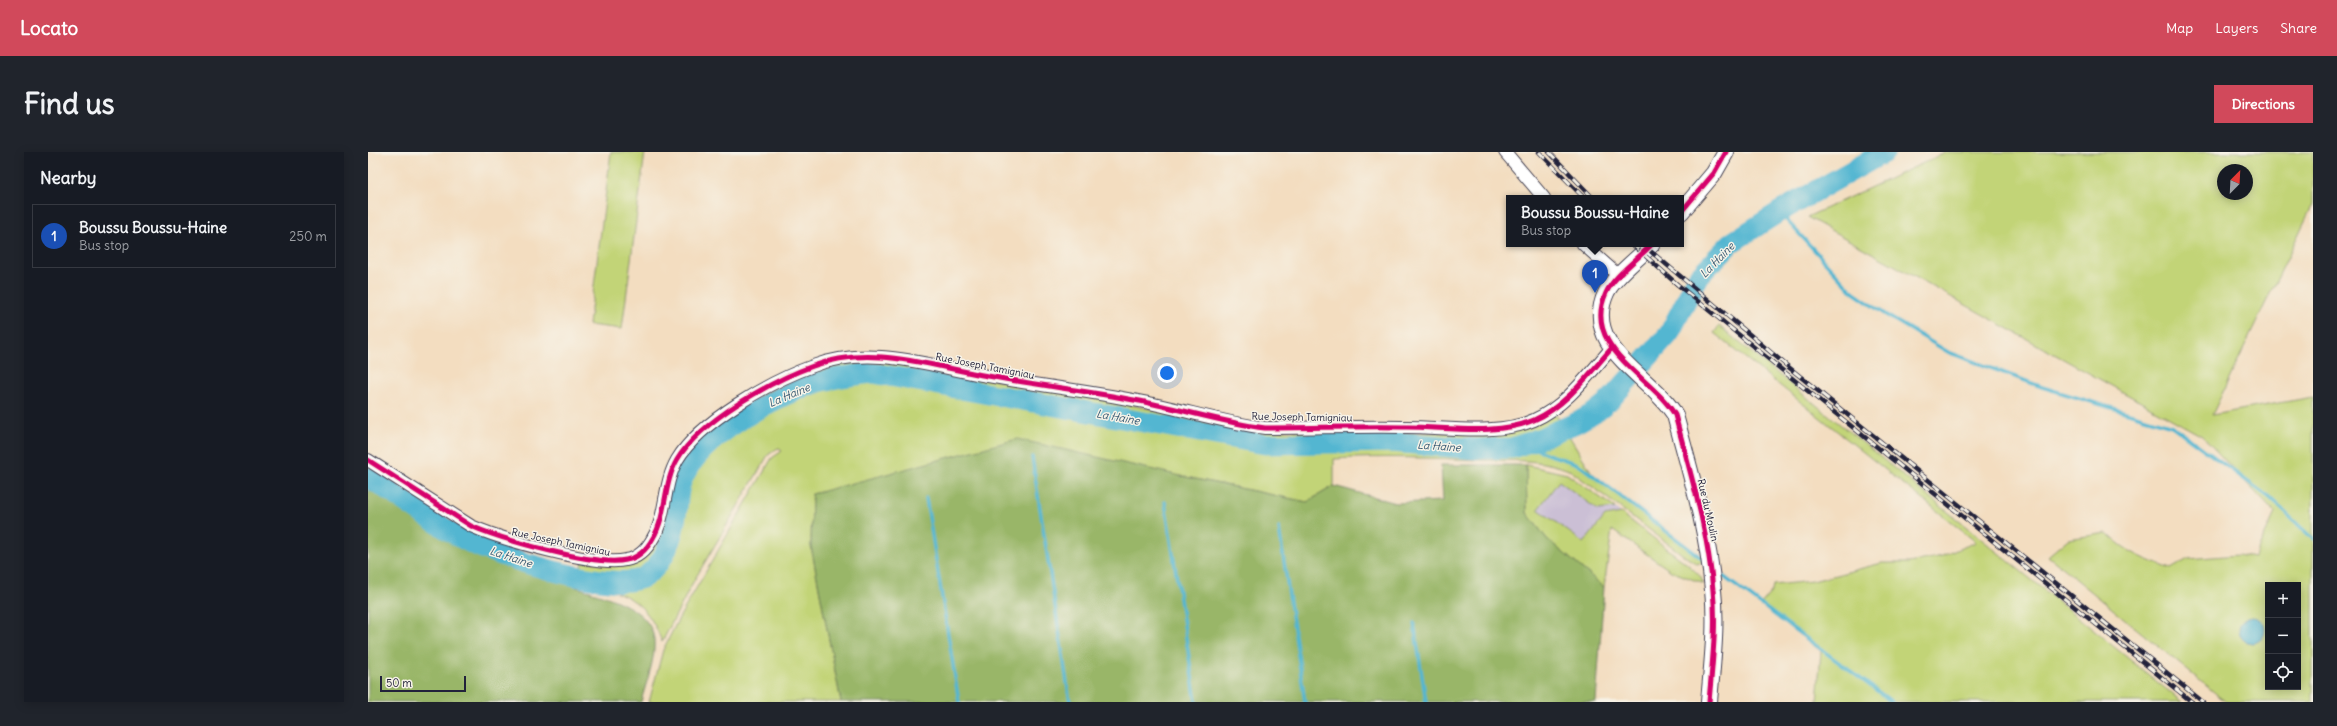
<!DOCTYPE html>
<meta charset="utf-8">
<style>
body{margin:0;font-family:Delius,sans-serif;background:#20242c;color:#f1f3f6}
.controls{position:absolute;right:12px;bottom:12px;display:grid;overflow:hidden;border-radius:0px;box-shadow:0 2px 10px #0003}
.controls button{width:36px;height:36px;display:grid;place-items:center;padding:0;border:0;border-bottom:1px solid #363941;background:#171b24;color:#f1f3f6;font:20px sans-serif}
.compass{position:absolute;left:1849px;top:12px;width:36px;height:36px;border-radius:50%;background:#171b24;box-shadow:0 2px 10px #0003;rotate:24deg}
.scale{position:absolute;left:12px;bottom:10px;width:86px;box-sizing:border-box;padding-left:4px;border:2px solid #22223b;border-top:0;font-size:11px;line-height:14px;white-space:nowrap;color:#22223b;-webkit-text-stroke:3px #f7f3e8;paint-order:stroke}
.you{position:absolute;left:799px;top:221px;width:14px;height:14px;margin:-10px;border:3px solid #fff;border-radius:50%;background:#1a73e8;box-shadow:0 0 0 6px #1a73e833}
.badge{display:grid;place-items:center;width:26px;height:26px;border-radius:50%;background:#d1495b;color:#fff;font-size:13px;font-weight:700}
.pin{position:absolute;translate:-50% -33px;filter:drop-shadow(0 1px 2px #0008)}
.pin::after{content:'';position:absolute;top:21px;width:14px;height:12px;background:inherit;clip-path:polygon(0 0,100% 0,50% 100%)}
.popup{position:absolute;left:1138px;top:43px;width:178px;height:52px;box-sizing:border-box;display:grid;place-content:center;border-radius:0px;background:#171b24;filter:drop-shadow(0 1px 3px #0005);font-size:13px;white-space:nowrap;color:#9ea1a6}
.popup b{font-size:15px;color:#f1f3f6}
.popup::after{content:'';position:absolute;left:50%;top:100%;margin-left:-8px;border:8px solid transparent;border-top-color:#171b24}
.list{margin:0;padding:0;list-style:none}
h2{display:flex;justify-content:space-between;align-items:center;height:52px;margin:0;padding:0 16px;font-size:17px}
h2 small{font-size:13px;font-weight:400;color:#9ea1a6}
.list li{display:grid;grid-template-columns:26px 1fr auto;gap:12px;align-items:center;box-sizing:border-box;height:64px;margin:0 8px 8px;padding:0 8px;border:1px solid #363941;border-radius:0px}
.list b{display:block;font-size:15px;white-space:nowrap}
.list p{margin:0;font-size:13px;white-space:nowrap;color:#9ea1a6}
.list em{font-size:13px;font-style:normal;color:#9ea1a6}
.icon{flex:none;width:22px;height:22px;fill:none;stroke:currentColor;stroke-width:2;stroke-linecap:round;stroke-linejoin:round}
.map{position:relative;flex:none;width:1945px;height:550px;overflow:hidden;border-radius:0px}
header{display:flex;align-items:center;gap:24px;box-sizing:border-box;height:56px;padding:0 20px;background:#d1495b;color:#fff}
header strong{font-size:19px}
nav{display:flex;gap:22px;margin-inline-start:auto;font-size:14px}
.intro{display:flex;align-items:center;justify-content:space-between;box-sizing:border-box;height:96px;padding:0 24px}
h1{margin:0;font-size:28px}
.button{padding:10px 18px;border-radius:0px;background:#d1495b;color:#fff;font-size:14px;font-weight:700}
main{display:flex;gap:24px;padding:0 24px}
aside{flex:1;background:#171b24;border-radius:0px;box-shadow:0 2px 10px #0003}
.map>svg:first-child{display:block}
</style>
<header>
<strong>Locato</strong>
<nav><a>Map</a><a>Layers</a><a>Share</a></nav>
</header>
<div class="intro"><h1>Find us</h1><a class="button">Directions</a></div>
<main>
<aside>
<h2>Nearby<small></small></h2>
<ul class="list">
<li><span class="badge" style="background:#1a4fb4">1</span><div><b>Boussu Boussu-Haine</b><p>Bus stop</p></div><em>250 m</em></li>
</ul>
</aside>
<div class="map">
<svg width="1945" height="550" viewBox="0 0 1945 550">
<rect width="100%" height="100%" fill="#f7f3e8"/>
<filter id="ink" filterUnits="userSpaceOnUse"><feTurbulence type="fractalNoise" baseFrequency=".025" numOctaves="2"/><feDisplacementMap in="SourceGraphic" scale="8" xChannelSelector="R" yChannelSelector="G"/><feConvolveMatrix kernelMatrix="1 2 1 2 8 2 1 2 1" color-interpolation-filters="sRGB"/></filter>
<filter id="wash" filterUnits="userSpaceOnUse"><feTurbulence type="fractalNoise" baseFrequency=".012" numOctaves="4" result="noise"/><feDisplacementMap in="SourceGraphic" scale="16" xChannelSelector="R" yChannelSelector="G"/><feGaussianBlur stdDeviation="0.9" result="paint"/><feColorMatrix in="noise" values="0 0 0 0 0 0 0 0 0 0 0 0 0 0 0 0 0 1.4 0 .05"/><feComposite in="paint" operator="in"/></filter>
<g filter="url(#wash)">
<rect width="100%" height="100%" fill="#f3ddc0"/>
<path fill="#cbbfd5" d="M1191,328L1230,358L1247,356L1253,361L1237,364L1216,391L1170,357Z"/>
<path fill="#c2d477" stroke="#727b59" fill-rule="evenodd" d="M243,0H277L254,177L221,173Z
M1579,0H1945V52L1844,263L1945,245V550H1858L1680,404L1700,387L1739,381C1757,400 1779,408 1803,417L1820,407L1870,403L1886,406L1907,361L1834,284L1439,65ZM1855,18H1879V42H1855ZM1900,433H1930V535H1900Z
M1351,174L1814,550H1449L1453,499L1392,453L1404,439L1405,433L1445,429L1514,411H1541L1574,404L1608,390L1346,181Z
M509,208L726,245L881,278L1114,281L1187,261L1224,321L1335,408V410L1329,412L1318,405L1203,319C1173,306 1142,309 1110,308C1062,306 1014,304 966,307V334L939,350L813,324L444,342L443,394L473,550H281L295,498L311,466L404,306L414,299L410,296L400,303L324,432L294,490C278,446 254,439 211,430L214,410L270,409L312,310L340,280L397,240L458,214Z
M1158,313L1199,322L1247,356L1230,358L1191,329L1170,357L1216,391L1237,364L1253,361L1323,415L1332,424L1336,432L1303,419L1244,378L1236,435L1179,387L1159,361Z"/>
<path fill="#99b668" stroke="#5e6c52" d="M649,287L813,324L939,350L966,334L1028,351L1075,349L1073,313H1158L1159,361L1179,387L1236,435L1228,550H473L443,394L444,342Z
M0,337L90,390L136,411L207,429L208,435C233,443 282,454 286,487C288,507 278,530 273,550H0Z"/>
<path fill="#52b6d1" stroke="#3a6c86" d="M1871 478a13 13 0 1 1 26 0a13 13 0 1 1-26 0Z"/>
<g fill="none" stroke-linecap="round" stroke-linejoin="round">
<path stroke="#52b6d1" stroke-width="3.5" d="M1411,60L1486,141L1518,163L1580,200L1674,235L1804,274L1902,346L1945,387
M1158,291L1176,301L1210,312L1336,408
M664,305L702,550
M558,346L591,550
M797,350L828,550
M911,376L937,550
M1348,419L1524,550
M1046,471L1058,550"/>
<path stroke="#52b6d1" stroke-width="21" d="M0,325C33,345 63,370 97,388C126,404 250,444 278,424C299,409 306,381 309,357C310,348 310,336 314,328C332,284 407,244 451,230C469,225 487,223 505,221L897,292L1024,290L1109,297L1144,296L1173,286L1210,270L1227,260L1242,248L1301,182L1330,125L1363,91L1411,60L1517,0"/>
</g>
</g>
<g filter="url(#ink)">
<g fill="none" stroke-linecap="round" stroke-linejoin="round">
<g stroke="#413e4f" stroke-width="14">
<path id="minor" d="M1137,0L1176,46
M1215,92L1252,125
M0,308L103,374C133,387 228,415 258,408C270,406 279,397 285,386C299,363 295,332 309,308C332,269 403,229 445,214C504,192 561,214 620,224C673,234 728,240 781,251C820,259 858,271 897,276C944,276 992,274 1039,275C1079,275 1129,284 1166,268C1198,254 1220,223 1243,197"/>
</g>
<g stroke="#413e4f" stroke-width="18">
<path id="tertiary" d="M1313,60L1346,21L1358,0
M1284,92C1271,106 1246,124 1238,141C1213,196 1284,224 1307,263C1322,320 1340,378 1345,438C1349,475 1344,513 1341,550"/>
</g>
<use href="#minor" stroke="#fff" stroke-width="12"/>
<use href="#tertiary" stroke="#fff" stroke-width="16"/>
<g stroke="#22223b" stroke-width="4.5">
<path id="rail" d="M1171,0L1216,46
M1181,0L1225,46
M1264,92L1310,133L1414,218L1824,550
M1274,92L1418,213L1835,550"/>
</g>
<use href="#rail" stroke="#f7f3e8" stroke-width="3" stroke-dasharray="9" stroke-linecap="butt"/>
<g stroke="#f7f3e8" stroke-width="8">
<path id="cycleway" d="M1313,60L1346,21L1358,0
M1284,92C1271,106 1246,124 1238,141C1213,196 1284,224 1307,263C1322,320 1340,378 1345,438C1349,475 1344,513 1341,550
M0,308L103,374C133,387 228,415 258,408C270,406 279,397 285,386C299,363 295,332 309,308C332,269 403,229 445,214C504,192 561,214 620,224C673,234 728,240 781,251C820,259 858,271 897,276C944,276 992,274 1039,275C1079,275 1129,284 1166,268C1198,254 1220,223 1243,197"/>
</g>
<use href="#cycleway" stroke="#d6006c" stroke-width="5"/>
</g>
</g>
<g text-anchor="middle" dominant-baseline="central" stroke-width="3" stroke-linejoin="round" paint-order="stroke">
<g font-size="10" fill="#22223b" stroke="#f7f3e8">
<text transform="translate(617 214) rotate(11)">Rue Joseph Tamigniau</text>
<text transform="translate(934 265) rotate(1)">Rue Joseph Tamigniau</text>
<text transform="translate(1340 358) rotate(77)">Rue du Moulin</text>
<text transform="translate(193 390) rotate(12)">Rue Joseph Tamigniau</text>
</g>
<g font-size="11" font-style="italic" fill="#335670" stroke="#f7f3e8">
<text transform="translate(1349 108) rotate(-46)">La Haine</text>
<text transform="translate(421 243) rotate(-23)">La Haine</text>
<text transform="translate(750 265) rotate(10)">La Haine</text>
<text transform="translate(1071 294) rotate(4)">La Haine</text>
<text transform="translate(143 405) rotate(18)">La Haine</text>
</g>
</g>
</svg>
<div class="controls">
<button>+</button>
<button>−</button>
<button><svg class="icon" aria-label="locate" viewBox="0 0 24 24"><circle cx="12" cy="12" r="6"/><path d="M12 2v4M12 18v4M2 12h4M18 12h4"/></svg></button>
</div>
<svg class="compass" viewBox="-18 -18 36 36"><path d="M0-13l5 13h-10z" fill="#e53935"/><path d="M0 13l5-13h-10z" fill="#9ea1a6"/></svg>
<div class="scale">50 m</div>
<div class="you"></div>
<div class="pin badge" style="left:1227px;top:141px;background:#1a4fb4">1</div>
<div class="popup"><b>Boussu Boussu-Haine</b>Bus stop</div>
</div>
</main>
